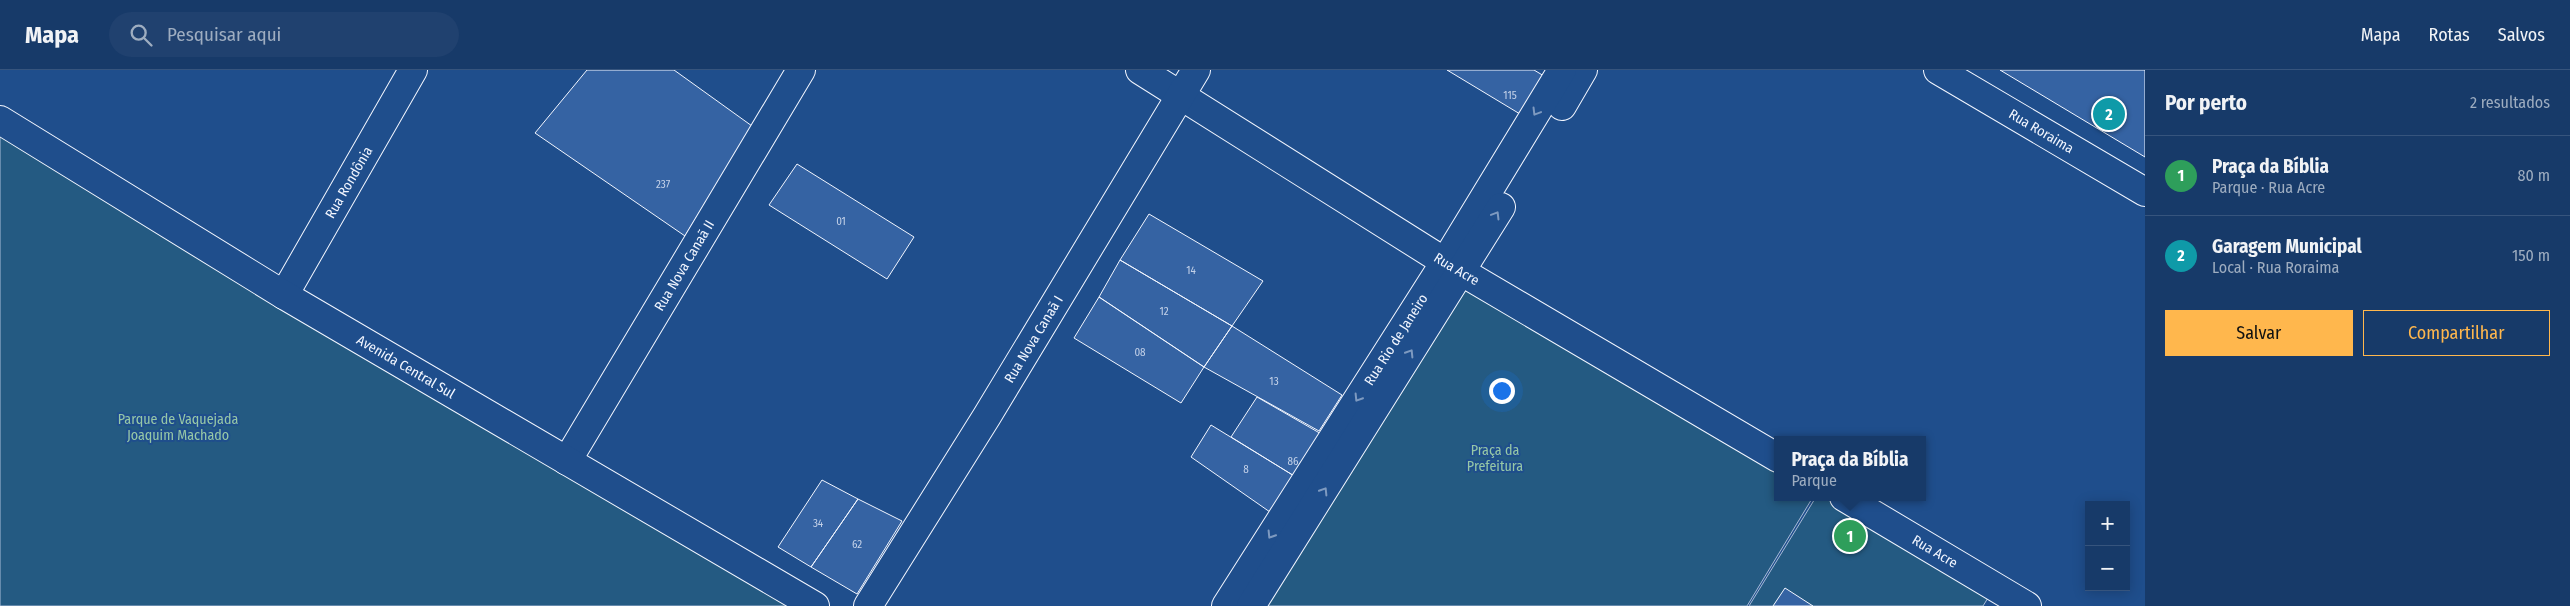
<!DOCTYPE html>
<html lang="pt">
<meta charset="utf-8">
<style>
body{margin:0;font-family:"Fira Sans Condensed",sans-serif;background:#20416f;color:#f1f3f6}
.controls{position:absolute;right:15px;bottom:15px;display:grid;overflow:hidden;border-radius:0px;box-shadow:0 2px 12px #0003}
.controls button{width:45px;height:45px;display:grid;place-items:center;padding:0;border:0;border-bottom:1px solid #36547d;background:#173a69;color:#f1f3f6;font:25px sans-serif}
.you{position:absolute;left:1501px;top:320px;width:18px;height:18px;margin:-12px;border:4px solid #fff;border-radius:50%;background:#1a73e8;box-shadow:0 0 0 8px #1a73e833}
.badge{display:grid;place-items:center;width:32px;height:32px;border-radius:50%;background:#ffb74d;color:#fff;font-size:16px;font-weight:700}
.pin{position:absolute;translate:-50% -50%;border:2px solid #fff;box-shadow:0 1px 5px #0006}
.popup{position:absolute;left:1774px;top:366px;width:152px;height:65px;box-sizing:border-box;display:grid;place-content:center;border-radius:0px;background:#173a69;filter:drop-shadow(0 1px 4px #0005);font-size:16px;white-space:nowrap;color:#9eadc0}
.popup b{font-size:19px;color:#f1f3f6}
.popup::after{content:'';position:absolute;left:50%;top:100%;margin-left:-10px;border:10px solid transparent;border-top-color:#173a69}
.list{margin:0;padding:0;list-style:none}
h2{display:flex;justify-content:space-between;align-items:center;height:65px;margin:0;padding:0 20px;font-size:21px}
h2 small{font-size:16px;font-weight:400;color:#9eadc0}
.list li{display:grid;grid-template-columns:32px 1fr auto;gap:15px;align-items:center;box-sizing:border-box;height:80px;padding:0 20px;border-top:1px solid #36547d}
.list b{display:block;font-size:19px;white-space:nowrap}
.list p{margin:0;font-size:16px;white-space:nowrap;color:#9eadc0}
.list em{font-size:16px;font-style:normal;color:#9eadc0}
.actions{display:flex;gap:10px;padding:15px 20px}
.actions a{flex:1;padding:11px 0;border:1px solid #ffb74d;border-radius:0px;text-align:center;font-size:18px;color:#ffb74d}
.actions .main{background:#ffb74d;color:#111}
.icon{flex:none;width:28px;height:28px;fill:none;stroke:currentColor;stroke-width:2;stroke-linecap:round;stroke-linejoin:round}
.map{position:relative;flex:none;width:2145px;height:536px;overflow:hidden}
header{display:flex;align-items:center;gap:30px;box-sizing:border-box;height:70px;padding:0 25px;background:#173a69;border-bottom:1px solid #36547d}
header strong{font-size:24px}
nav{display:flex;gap:28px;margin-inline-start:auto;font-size:18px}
.search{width:350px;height:45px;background:#20416f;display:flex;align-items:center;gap:12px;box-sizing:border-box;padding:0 18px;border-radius:28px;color:#9eadc0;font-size:19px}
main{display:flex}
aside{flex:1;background:#173a69}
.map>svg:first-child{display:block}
</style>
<header>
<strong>Mapa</strong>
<div class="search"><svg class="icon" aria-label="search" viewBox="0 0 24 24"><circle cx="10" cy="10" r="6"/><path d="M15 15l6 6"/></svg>Pesquisar aqui</div>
<nav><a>Mapa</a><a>Rotas</a><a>Salvos</a></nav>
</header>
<main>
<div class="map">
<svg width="2145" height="536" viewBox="0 0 2145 536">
<rect width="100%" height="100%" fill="#1f4e8c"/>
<path fill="#245a82" stroke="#a8bbd7" d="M0,43L826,536H0Z
M1445,192L1777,374L1778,427H1813L1747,536H1226Z
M1816,427H1844L1994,518L1983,536H1749Z"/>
<path fill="#3563a3" stroke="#f2f6ff" d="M587,0H674L752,56L685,166L535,63Z
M1447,0H1534L1544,6L1520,44Z
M2000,0H2145V87Z
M797,94L914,167L887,209L769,135Z
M1149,144L1263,211L1232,256L1120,190Z
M1120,190L1232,256L1204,297L1099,227Z
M1099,227L1204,297L1181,333L1074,268Z
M1232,256L1342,325L1319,361L1204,297Z
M1257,327L1330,369L1304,412L1231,367Z
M1211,355L1304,412L1280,449L1191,387Z
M822,410L858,429L811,497L778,477Z
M858,429L902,451L857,524L811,497Z
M1785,518L1813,536H1773Z"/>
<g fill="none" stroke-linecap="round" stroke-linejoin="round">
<g stroke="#f2f6ff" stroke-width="30">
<g id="street">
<path id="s1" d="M1140,0L1445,192L1778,388"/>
<path id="s2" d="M1938,0L2145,122"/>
<path id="s3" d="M284,225L413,0"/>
<path id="s4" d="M567,391L801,0"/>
<path id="s5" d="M1844,427L2027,536"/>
<path id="s6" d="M868,536L987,346L1196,0"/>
</g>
</g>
<g stroke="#f2f6ff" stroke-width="30">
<g id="secondary">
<path d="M1562,36L1583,0"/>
<path id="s7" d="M0,50L284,225L815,536"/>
<path id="s8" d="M1226,536L1445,192L1562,0"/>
<path d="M1251,536L1501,137"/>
</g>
</g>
<use href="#street" stroke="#1f4e8c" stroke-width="28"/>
<use href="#secondary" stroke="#1f4e8c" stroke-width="28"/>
</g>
<defs><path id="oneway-chevron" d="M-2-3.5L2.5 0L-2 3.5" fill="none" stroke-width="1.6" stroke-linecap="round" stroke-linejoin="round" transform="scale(1.25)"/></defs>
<g stroke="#7e9ac0">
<use href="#oneway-chevron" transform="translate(1536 42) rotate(121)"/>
<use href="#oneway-chevron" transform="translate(1496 145) rotate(-59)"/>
<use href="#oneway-chevron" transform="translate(1410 283) rotate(-58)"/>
<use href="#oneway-chevron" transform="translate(1358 328) rotate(122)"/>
<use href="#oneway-chevron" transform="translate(1324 421) rotate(-58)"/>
<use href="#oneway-chevron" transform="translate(1271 465) rotate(122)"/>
</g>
<g text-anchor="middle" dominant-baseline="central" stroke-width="4" stroke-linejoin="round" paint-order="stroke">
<g font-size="11" fill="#c3d1e8">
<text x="1510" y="25">115</text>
<text x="663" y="114">237</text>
<text x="841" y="151">01</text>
<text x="1191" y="200">14</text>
<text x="1164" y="241">12</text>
<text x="1140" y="282">08</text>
<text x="1274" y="311">13</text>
<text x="1293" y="391">86</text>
<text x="1246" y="399">8</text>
<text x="818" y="453">34</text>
<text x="857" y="474">62</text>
</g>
<g font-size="14" fill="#f2f6ff" stroke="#1f4e8c">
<text stroke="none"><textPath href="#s2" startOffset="120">Rua Roraima</textPath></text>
<text stroke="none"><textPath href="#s3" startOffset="130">Rua Rondônia</textPath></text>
<text stroke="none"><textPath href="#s4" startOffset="228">Rua Nova Canaã II</textPath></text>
<text stroke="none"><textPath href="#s1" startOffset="374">Rua Acre</textPath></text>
<text stroke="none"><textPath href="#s6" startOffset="314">Rua Nova Canaã I</textPath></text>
<text stroke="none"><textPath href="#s8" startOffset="316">Rua Rio de Janeiro</textPath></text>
<text stroke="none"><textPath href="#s7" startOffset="475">Avenida Central Sul</textPath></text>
<text stroke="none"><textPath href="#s5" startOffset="106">Rua Acre</textPath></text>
</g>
<g font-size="14" fill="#97c8a6" stroke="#1f4e8c">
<text x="178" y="349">Parque de Vaquejada<tspan x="178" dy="16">Joaquim Machado</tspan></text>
<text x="1495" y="380">Praça da<tspan x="1495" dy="16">Prefeitura</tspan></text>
</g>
</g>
</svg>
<div class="controls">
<button>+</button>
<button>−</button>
</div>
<div class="you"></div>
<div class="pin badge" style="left:1850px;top:466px;background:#2e9e5b">1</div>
<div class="popup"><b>Praça da Bíblia</b>Parque</div>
<div class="pin badge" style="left:2109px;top:44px;background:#0f9aa8">2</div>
</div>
<aside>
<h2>Por perto<small>2 resultados</small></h2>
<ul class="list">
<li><span class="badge" style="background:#2e9e5b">1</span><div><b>Praça da Bíblia</b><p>Parque · Rua Acre</p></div><em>80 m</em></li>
<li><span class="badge" style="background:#0f9aa8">2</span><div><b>Garagem Municipal</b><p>Local · Rua Roraima</p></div><em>150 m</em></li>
</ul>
<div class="actions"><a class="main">Salvar</a><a>Compartilhar</a></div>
</aside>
</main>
